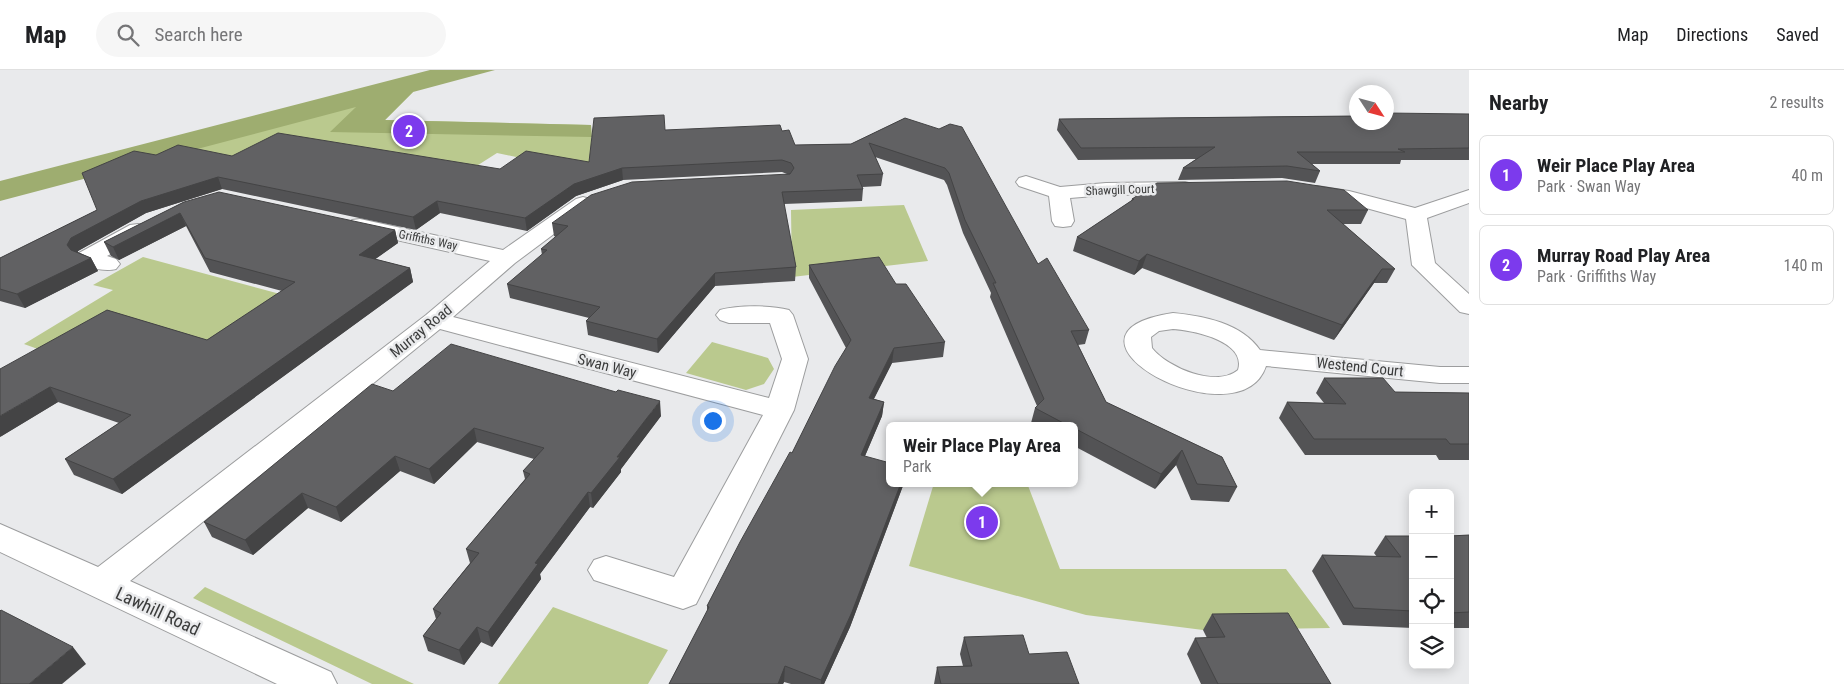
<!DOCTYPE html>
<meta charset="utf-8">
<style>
body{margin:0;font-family:"Roboto Condensed",sans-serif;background:#f6f6f6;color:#202124}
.controls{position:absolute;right:15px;bottom:15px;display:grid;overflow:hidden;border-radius:8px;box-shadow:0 2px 12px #0003}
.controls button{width:45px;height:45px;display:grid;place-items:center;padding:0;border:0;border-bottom:1px solid #e0e0e0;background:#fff;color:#202124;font:25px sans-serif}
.compass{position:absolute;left:1349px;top:15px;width:45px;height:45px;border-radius:50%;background:#fff;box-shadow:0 2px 12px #0003;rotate:126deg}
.you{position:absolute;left:712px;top:350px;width:18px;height:18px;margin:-12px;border:4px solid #fff;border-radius:50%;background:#1a73e8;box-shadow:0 0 0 8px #1a73e833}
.badge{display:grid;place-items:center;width:32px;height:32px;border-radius:50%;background:#7c3aed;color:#fff;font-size:16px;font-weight:700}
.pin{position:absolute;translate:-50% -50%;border:2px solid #fff;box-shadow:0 1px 5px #0006}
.popup{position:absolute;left:886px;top:352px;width:192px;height:65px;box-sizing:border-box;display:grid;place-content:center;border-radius:8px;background:#fff;filter:drop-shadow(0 1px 4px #0005);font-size:16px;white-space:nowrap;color:#757577}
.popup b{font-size:19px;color:#202124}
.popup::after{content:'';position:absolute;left:50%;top:100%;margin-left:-10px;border:10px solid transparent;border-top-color:#fff}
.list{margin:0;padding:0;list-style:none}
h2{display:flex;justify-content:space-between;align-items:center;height:65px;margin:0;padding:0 20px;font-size:21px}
h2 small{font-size:16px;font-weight:400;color:#757577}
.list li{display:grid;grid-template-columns:32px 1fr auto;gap:15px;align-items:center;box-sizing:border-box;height:80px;margin:0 10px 10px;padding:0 10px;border:1px solid #e0e0e0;border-radius:8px}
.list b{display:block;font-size:19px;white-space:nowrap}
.list p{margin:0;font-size:16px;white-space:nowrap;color:#757577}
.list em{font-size:16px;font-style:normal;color:#757577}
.icon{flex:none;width:28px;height:28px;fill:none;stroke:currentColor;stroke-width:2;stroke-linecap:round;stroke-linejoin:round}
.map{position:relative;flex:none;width:1469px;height:614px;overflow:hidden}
header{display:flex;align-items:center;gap:30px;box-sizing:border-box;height:70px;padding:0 25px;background:#fff;border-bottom:1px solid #e0e0e0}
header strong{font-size:24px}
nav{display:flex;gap:28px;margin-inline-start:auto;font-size:18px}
.search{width:350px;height:45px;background:#f6f6f6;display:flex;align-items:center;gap:12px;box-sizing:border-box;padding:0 18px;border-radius:28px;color:#757577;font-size:19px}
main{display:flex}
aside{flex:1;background:#fff}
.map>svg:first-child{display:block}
</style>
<header>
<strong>Map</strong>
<div class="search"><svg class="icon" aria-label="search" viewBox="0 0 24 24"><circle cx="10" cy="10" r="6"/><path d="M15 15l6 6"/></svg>Search here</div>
<nav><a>Map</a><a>Directions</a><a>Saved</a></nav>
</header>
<main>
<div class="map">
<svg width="1469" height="614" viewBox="0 0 1469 614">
<rect width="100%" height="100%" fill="#e9eaec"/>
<path fill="#bac98e" d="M411,13L413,22L385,50L591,55L592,101L587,102L497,83L464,104L241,94L184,82Z
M904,135L928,191L792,207L791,140Z
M143,187L295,228L213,280L68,290L24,274L113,220L93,215Z
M712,272L768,288L774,299L764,314L746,320L686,303Z
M934,413H1027L1060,499H1286L1330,558L1203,560L1086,545L909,496Z
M205,517L414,614H372L193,528Z
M553,537L668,580L648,614H498Z"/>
<path fill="#9ead70" d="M430,0H495L413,22L385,50L591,55L592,67L330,62L356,37L0,131V111Z"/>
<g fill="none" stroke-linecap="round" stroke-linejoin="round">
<g stroke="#9c9d9e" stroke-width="2">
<path id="street" d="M1026,106L1060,117L1106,113L1185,112L1192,114L1195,118L1192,122L1185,124L1106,125L1070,128L1074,151L1071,156L1063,157L1055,156L1052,151L1049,126L1019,116L1016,112L1019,108Z
M1317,116L1349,121L1415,138L1469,120V133L1427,148L1435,193L1469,224V244L1460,242L1412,195L1406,149L1348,133L1310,126L1307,122L1310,118Z
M583,127L590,129L593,133L590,137L515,193L453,247L769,328L782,289L770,253H729L720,250L716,245L720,240C738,235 771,235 789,240L793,245L808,289L794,340L696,534L683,539L594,510L588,500L594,490L606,486L674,507L763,345L440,259L130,511L331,602L337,614H277L0,482V454L98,497L426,245L490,191L352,160L349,155L352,150L360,149L503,180L576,129Z
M138,154L146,155L149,160L146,165L107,186L116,189L120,194L116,199C105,202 83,198 76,188L79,183L130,155Z
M1173,243C1204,246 1241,253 1260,280L1440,297H1469V313H1440L1266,296C1240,375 1032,264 1173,243ZM1173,259C1192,260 1247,271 1238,300C1216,318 1168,298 1152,278L1151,267L1159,261Z"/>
</g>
<use href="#street" fill="#fff" fill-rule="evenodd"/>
</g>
<path fill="#535355" d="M1469,44V90H1401L1400,94H1312L1320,101L1315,113L1282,108L1178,110L1183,98L1196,89L1078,90L1057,60L1059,49L1356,46Z
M905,48L1038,194L1089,260L1085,274L1078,275L1106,332L1222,387L1237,417L1229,432L1191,430L1176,395L1155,419L1074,376V356H1037L1031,353L1035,338L1037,336L990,227L991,223L963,163L947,115L944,110L875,87L883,104L881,116L862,117L863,119L862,131L784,134L796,197L795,211L715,216L658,283L588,265L586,251L589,248L510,228L507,214L542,185L541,179L556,167L554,166L552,153L787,104L782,102L623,110L576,126L527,161L440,143L416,160L222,119L146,143L78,181V182L91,188L98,201L25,238L0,231V188L97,140L156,85L232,86L500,99L589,92L665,60L782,61L795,75L851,74Z
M1132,129L1368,140L1361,154H1343L1395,199L1387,213H1374L1334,270L1142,198L1134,205L1073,181L1077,167L1131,131Z
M184,132L395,160L398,173L375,189L410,198L413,212L122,424L74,405L65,389L119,353L58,332L0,367L107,240L207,270L282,221L210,202L186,156L119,190L111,186L104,172Z
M809,195L896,214L945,272L943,287L892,293L874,329L884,332L882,346L865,386L890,413H904L850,557L824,614H791L784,612L783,614H669L707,542V536L792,383L846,278L809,208Z
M1324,308L1395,322L1469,323V390H1439L1436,385H1305L1279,348L1287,332L1324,333L1316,323Z
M393,321L661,346L621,399V402L593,438L590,437L540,504L541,509L492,577L481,572L464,595L428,581L423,566L436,549L433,539L470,493L466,479L525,409L523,401L534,389L477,372L434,414L400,401L341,452L308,438L253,485L212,467L204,452Z
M1469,465V558H1450V466Z
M1385,466H1413V558L1343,555L1312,501L1322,485L1377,487L1374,483Z
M1212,544L1331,614H1201L1187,584L1195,568H1207L1203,560Z
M964,567L1029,584L1079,614H934L937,597L963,596L960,584Z"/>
<path fill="#444445" d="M622,98L623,110L576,126L527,161L525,148L574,114Z
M218,107L222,119L146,143L78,181L74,188L67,175L71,168L141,131Z
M437,131L440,143L416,160L413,147Z
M180,143L186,156L119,190L113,177Z
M395,160L398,173L363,198L359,185Z
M1147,184L1142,198L1134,205L1139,191Z
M91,188L98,201L25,238L17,224Z
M410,198L413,212L122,424L113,409Z
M1382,199L1374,213L1334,270L1342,255Z
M715,203V216L658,283L657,269Z
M894,278L892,293L867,342L869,328Z
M50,317L58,332L0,367V346Z
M660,331L661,346L621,399V402L593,438L591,423L617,387Z
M884,332L882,346L859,400L861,385Z
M474,358L477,372L434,414L429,399Z
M1182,380L1176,395L1155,419L1161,404Z
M395,386L400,401L341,452L336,437Z
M901,413H904L850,557L824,614H821V610Z
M588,422L590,437L540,504L541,509L492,577L488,562L535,493Z
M302,423L308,438L253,485L245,470Z
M477,557L481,572L464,595L459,580Z
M73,577L86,594L62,614H29Z
M785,596L784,612L783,614H778Z"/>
<path fill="#616163" stroke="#444445" d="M1386,43L1469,44V78L1398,79L1405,82H1297L1320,101L1287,96L1183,98L1215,77L1081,78L1059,49L1356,46V52H1386Z
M664,45L665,60L780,55L782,61L789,60L795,75L851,74L905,48L939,59L950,54L962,57L1038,194L1047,188L1089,260L1071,261L1106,332L1222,387L1237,417L1197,414L1182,380L1161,404L1074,358V356H1069L1035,338L1044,329L993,213H996L965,150L949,103L945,98L869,73L883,104L857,105L863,119L782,122L796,197L715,203L657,269L586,251L600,237L507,214L547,180L541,179L568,156L552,153L591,125L632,112L790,104L794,98L791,93L782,90L622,98L574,114L525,148L437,131L413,147L218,107L141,131L71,168L67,175L71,180L91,188L17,224L0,219V188L97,140L82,103L134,81L156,85L178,75L232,86L278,63L500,99L526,81L589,92L594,48Z
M1287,111L1344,120L1368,140H1327L1395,199H1382L1342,255L1147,184L1139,191L1077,167L1134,129H1132L1157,113Z
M219,122L395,160L359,185L410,198L113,409L65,389L131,345L50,317L0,346V299L107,240L207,270L295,212L205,188L180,143L113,177L104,172L184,132Z
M879,187L896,214H906L945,272L894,278L869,328L884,332L861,385L890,393V413H901L852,542L821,610L785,596L778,614H669L709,537L707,536L740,472L790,382L792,383L835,296L851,270L809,195Z
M451,274L616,322L618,320L660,331L617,387H620L591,423L588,422L535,493L538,494L488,562L477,557L459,580L423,566L441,543L433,539L479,483L466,479L530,404L523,401L544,378L474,358L429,399L395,386L336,437L302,423L245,470L204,452L372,314L393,321Z
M1324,308H1383L1395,322L1469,323V374H1450L1446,369H1314L1287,332L1346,334Z
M1469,465V542L1450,543V466Z
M1385,466H1413V541L1354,538L1322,485L1401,487Z
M1,540L73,577L29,614H0V541Z
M1288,543L1331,614H1218L1195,568L1225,567L1212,544Z
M1023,565L1029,584L1067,582L1079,614H941L937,597L972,596L964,567Z"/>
<g text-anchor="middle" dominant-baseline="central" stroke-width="5" stroke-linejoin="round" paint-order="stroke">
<g font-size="12" fill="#3b3c3c" stroke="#e9eaec">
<text transform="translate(1120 120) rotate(-2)">Shawgill Court</text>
<text transform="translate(428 170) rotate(12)">Griffiths Way</text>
</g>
<g font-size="15" fill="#3b3c3c" stroke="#e9eaec">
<text transform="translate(421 261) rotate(-39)">Murray Road</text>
<text transform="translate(607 296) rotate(14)">Swan Way</text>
<text transform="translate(1360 297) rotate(6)">Westend Court</text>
</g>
<g font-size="18" fill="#3b3c3c" stroke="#e9eaec">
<text transform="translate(158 541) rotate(25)">Lawhill Road</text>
</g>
</g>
</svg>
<div class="controls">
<button>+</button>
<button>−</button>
<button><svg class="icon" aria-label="locate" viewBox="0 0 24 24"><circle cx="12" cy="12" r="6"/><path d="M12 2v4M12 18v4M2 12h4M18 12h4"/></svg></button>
<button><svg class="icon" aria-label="layers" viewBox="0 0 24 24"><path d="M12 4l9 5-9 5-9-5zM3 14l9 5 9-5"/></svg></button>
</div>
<svg class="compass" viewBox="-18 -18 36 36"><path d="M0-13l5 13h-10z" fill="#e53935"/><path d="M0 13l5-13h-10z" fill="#757577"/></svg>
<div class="you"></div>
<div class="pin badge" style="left:982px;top:452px">1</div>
<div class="popup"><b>Weir Place Play Area</b>Park</div>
<div class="pin badge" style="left:409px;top:61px">2</div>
</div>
<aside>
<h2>Nearby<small>2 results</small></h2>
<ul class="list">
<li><span class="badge">1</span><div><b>Weir Place Play Area</b><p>Park · Swan Way</p></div><em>40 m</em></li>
<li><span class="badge">2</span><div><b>Murray Road Play Area</b><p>Park · Griffiths Way</p></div><em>140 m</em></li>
</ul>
</aside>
</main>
